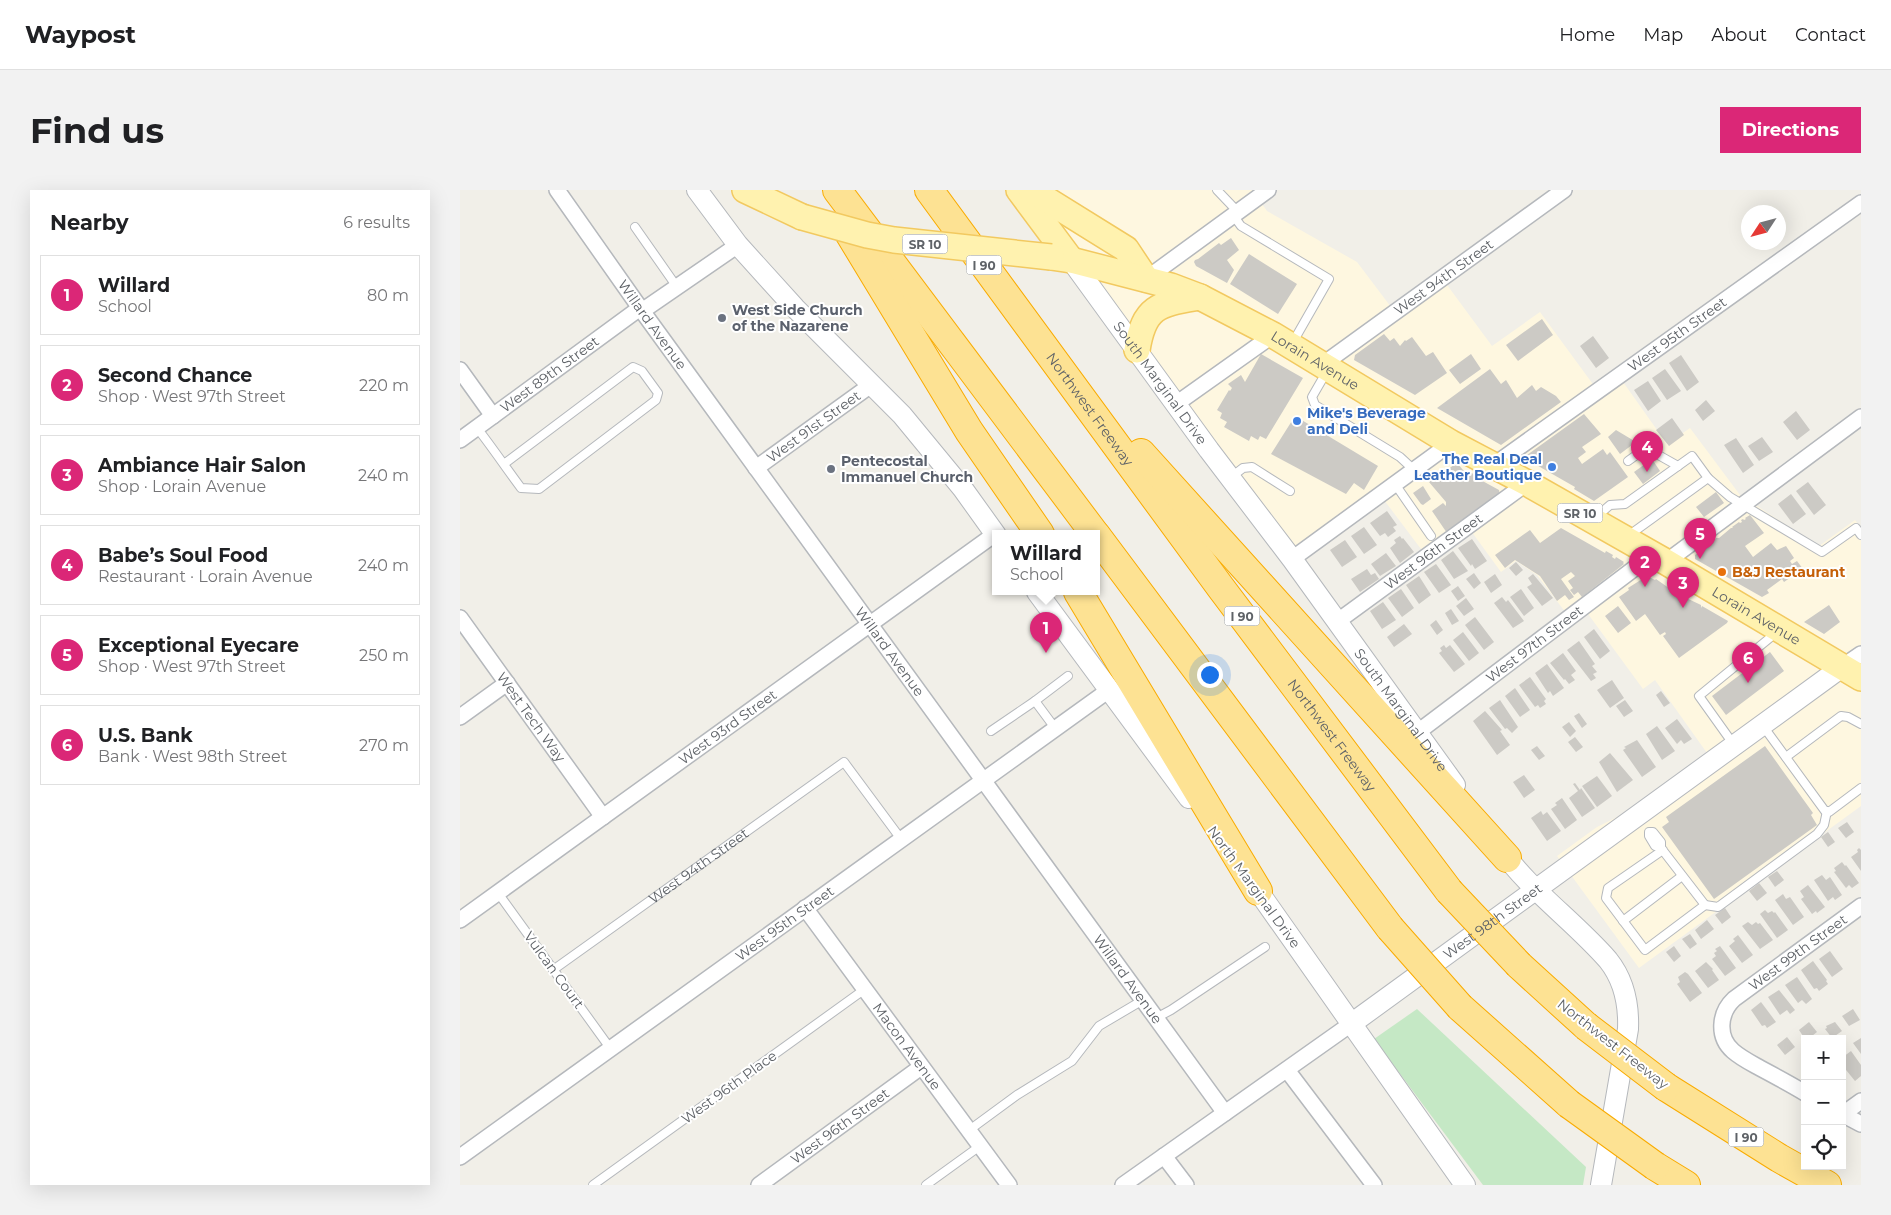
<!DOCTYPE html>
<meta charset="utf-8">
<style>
body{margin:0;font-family:Montserrat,sans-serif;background:#f2f2f2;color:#202124}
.controls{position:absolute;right:15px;bottom:15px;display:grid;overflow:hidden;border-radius:0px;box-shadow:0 5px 20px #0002}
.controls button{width:45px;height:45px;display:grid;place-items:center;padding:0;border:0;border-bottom:1px solid #e0e0e0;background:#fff;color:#202124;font:25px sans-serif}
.compass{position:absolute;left:1281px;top:15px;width:45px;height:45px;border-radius:50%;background:#fff;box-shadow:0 5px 20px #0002;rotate:234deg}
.you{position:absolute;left:749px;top:484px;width:18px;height:18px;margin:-12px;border:4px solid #fff;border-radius:50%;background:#1a73e8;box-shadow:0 0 0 8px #1a73e833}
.badge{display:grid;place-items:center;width:32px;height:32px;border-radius:50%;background:#db2777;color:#fff;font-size:16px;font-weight:700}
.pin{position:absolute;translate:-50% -41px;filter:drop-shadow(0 1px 2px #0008)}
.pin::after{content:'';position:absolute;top:26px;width:18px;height:15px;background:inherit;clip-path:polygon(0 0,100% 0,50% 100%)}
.popup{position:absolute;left:532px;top:340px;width:108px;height:65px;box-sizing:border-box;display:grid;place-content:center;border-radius:0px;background:#fff;filter:drop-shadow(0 1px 4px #0005);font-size:16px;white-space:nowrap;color:#757577}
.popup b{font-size:19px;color:#202124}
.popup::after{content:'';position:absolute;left:50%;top:100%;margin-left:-10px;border:10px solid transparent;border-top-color:#fff}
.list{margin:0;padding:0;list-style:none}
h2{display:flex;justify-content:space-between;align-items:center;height:65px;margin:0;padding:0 20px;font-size:21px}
h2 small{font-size:16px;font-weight:400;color:#757577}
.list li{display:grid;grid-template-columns:32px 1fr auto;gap:15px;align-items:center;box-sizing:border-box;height:80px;margin:0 10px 10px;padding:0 10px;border:1px solid #e0e0e0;border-radius:0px}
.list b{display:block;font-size:19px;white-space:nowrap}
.list p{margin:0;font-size:16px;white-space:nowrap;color:#757577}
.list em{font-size:16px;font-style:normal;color:#757577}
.icon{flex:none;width:28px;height:28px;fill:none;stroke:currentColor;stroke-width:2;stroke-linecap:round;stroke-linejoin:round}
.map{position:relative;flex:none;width:1401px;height:995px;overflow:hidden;border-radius:0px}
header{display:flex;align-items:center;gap:30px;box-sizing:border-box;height:70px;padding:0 25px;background:#fff;border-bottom:1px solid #e0e0e0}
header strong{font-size:24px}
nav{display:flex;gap:28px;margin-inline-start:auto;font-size:18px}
.intro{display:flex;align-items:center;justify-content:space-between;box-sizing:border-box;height:120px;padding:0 30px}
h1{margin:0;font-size:35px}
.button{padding:12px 22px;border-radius:0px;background:#db2777;color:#fff;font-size:18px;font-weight:700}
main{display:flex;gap:30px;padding:0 30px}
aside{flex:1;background:#fff;border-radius:0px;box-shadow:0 5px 20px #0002}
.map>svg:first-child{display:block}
</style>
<header>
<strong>Waypost</strong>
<nav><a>Home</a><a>Map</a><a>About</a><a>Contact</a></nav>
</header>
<div class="intro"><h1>Find us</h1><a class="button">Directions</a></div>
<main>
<aside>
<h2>Nearby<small>6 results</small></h2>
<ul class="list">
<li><span class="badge">1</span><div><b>Willard</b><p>School</p></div><em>80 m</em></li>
<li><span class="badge">2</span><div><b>Second Chance</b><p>Shop · West 97th Street</p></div><em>220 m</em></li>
<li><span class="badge">3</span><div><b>Ambiance Hair Salon</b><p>Shop · Lorain Avenue</p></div><em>240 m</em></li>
<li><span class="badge">4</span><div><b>Babe’s Soul Food</b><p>Restaurant · Lorain Avenue</p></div><em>240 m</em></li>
<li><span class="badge">5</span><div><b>Exceptional Eyecare</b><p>Shop · West 97th Street</p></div><em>250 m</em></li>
<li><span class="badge">6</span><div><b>U.S. Bank</b><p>Bank · West 98th Street</p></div><em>270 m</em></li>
</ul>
</aside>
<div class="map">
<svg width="1401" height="995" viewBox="0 0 1401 995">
<rect width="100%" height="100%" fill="#f1efe8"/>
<path fill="#fef7e0" d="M566,0H792L807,21L897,72L931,117L979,84L1032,156L1080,122L1135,197L1156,182L1207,254L1230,238L1280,305L1359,356L1395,330L1401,338V616L1179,778L1097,666L1137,637L1163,624L1247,563L1195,490L1183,499L1120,413L1106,423L1077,385L1056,371L1041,382L1006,334L964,363L918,302L836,361Z"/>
<path fill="#c5e8c5" d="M957,819L1126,977L1123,995H1023L914,849Z"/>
<path fill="#cccac5" d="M771,48L779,60L767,70L774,80L767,93L736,76L734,72L735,70L738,69L759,53L761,55Z
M789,64L837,94L818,124L770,94Z
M1082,129L1093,145L1058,171L1046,155Z
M924,144L930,151L934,148L940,156L945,150L946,151L952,147L966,166L973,162L987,183L955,205L894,170L895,165Z
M1133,146L1149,168L1136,178L1120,156Z
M801,164L843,188L806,249L800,246L798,250L791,246L789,251L764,237L767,232L760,228L762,223L757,220L769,200L770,201L772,198L768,194L781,185L785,192Z
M1011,164L1021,179L1000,194L989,180Z
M1221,165L1239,192L1227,201L1209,173Z
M1030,179L1041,194L1046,190L1057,208L1072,195L1076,201L1081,197L1096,206L1101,212L1041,255L977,218Z
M1205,179L1221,201L1207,210L1192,188Z
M1188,191L1201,211L1188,221L1174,200Z
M1246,210L1255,221L1243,231L1235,220Z
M1336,221L1350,240L1337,250L1323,232Z
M1124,224L1141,244L1122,257L1126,262L1118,268L1122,274L1143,259L1147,265L1150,262L1168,287L1134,311L1114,299L1115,297L1066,269L1067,265Z
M835,226L918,276L904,300L894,293L886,304L811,264Z
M1212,228L1224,245L1209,256L1196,240Z
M1156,240L1176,252L1160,264L1148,247Z
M1302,247L1313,262L1299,271L1288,256Z
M1276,248L1294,275L1283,283L1264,255Z
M1192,269L1200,281L1183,294L1174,282Z
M998,274L1003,280L1009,283H1012L1017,288L1039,300L1040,306L987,343L972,321L983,313L986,316V312L969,292L994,275Z
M1348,292L1366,315L1354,325L1336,301Z
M963,296L971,309L963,315L961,314L953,303Z
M1256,302L1264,313L1244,327L1236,317Z
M1331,304L1346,324L1333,334L1318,314Z
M927,321L937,335L933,337L936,341L928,347L925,343L920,346L910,333Z
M1290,325L1304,343L1285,356L1293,367L1311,353L1317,360L1326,356L1334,368L1330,371L1332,374L1337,371L1343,379L1324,392L1322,389L1307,400L1309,403L1302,407L1235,369V365L1253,352L1256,348H1259L1271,338H1273L1272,337L1279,332L1280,333L1282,332L1281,330L1283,329L1284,330L1286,329L1285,328Z
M904,337L917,355L904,364L891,346Z
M1101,338L1145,363L1146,361L1153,365L1152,367L1155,369L1156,367L1164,372L1163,373L1164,374L1122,407L1118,402L1114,405L1110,400L1113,398L1108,391L1115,386L1111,382L1101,389L1114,407L1109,410L1105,405L1097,411L1080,386L1055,370L1045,378L1035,365L1070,340L1080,353Z
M940,346L942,349L943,348L954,362L940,373L930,358L936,353L934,350Z
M1012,349L1027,371L1015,379L1012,374L1011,376L998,358Z
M885,350L897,367L882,377L870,360Z
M993,361L1008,381L994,389L981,370Z
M926,363L936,376L920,386L911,374Z
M1056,372L1063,380L1056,386L1049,378Z
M976,374L991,395L979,403L964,382Z
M907,379L911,385L915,383L919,389L900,402L891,389Z
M1014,383L1021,393L1014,399L1006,389Z
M1035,384L1042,395L1031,403L1024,392Z
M1073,384L1093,408L1082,416L1067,397L1072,394L1068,388Z
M959,386L971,405L959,414L946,395Z
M1187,386L1195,390L1196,389L1216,403L1217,401L1223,405L1222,406L1241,415V418L1242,416L1268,431L1267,433L1219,468L1203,446L1206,444L1205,442L1200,445L1185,424L1176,431L1159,407L1169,400L1168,398Z
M998,396L1005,406L998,411L991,401Z
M941,399L954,418L942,427L928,408Z
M1061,399L1074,418L1064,426L1050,407Z
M1042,407L1046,412L1048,410L1064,431L1053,438L1034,413Z
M1006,408L1014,419L1004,426L996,416Z
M923,412L936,430L922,439L910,421Z
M1369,415L1380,432L1364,444L1344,432Z
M1158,416L1171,433L1158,443L1145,426Z
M991,419L999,431L992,435L985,423Z
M1015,427L1034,452L1024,460L1005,435Z
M976,430L983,440L977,445L970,435Z
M944,434L952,444L934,457L927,447Z
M1134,439L1150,461L1140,469L1124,447Z
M1003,442L1019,463L1009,471L993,450Z
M1119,451L1135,474L1132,476L1137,482L1133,484L1136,488L1131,491L1107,460Z
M984,455L986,458L990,455L1005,474L994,482L979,463L982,461L980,458Z
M1310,462L1324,481L1266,525L1252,506Z
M1103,463L1116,481L1111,485L1115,490L1109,494L1105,489L1104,490L1090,473Z
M1087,474L1104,498L1093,506L1090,501L1088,503L1075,483Z
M1070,487L1086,509L1084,511L1086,514L1080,518L1078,515L1075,517L1059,495Z
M1152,490L1164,508L1150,518L1137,500Z
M1055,498L1070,520L1060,527L1045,506Z
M1201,501L1210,513L1204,517L1196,505Z
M1040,510L1058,537L1052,543L1047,538L1045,539L1029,518Z
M1165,510L1173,521L1164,527L1156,516Z
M1025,521L1042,540L1040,541L1050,555L1037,565L1013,531Z
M1119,523L1127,534L1122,538L1114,526Z
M1217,529L1232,549L1224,554L1221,550L1217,554L1205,538Z
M1109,532L1116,541L1110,547L1102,537Z
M1197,536L1215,561L1202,570L1186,544Z
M1115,547L1123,557L1116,562L1108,552Z
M1177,550L1196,577L1182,587L1163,560L1166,558L1164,557Z
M1077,556L1085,566L1079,570L1071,560Z
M1305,556L1353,623L1351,625L1357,635L1254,709L1202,637L1209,632L1206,627Z
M1150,563L1173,590L1157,602L1139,572Z
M1064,585L1075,600L1064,608L1053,592Z
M1137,586L1152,606L1137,617L1122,596Z
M1115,593L1120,600L1121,598L1135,618L1122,627L1109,608L1118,601L1113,594Z
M1102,608L1117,630L1105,639L1091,619L1097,615L1095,613Z
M1081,621L1083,625L1087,622L1101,641L1087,651L1071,628Z
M1387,632L1394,642L1386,648L1378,638Z
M1368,642L1375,652L1368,657L1361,647Z
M1399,658L1401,660V681L1391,667L1398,662L1397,660Z
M1382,672L1385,676L1386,675L1399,693L1392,698L1389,695L1386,698L1374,682L1376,681L1374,678Z
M1317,681L1324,690L1315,697L1308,687Z
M1362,685L1366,690L1370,687L1382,705L1375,710L1373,707L1368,711L1354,690Z
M1299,693L1307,703L1297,711L1289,701Z
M1348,695L1365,717L1357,723L1356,721L1352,724L1341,709L1344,707L1340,701Z
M1323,704L1326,709L1330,707L1344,727L1333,735L1315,710Z
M1265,718L1271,727L1262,734L1255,725Z
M1305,720L1308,723L1312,721L1314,723L1315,722L1328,740L1317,748L1300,724Z
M1247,730L1254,739L1241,749L1235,740Z
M1288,732L1292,735L1296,732L1298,734L1300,733L1313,750L1300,759L1282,736Z
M1230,744L1237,754L1230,759L1222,749Z
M1278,745L1293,765L1282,773L1269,756L1275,751L1273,749Z
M1214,756L1221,766L1214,772L1206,762Z
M1260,756L1276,778L1265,786L1252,769L1256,766L1254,763L1257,761L1255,759Z
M1370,761L1383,779L1372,787L1359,769Z
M1353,771L1367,790L1366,791L1368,794L1359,801L1357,798L1354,799L1341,780Z
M1246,772L1253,779L1252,780L1259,790L1248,798L1235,781Z
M1225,782L1228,784L1242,803L1230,812L1217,794L1220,792L1218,787Z
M1337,787L1352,809L1346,814L1342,810L1338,813L1325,795Z
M1319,800L1335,820L1330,824L1327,820L1320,825L1308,807Z
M1301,812L1316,832L1307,838L1305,835L1302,836L1291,820Z
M1393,819L1400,830L1389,836L1382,826Z
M1349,832L1357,842L1348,849H1345L1339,840Z
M1375,832L1382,841L1372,848L1365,839L1367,838L1366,836Z
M1327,847L1335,857L1325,865L1317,855Z
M1401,848V864L1393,853Z
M1391,861L1401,875V886L1395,891L1382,875V870L1385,869L1383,867Z"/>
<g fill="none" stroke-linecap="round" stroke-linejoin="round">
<g stroke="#b5b8bc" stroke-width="10">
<g id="service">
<path d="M757,0L778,22"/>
<path d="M773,25L781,36L869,89L833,152"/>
<path d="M175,37L217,97"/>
<path d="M867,181L852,207L855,215L940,267L954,280"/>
<path d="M17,238C32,257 46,278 61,298L79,299L196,210L198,203L182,181L173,177L44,274"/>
<path d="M1168,271L1186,258L1218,276"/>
<path d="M770,288L783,278L792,277L830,301"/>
<path d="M1248,288L1270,307L1362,362L1396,338L1401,345"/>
<path d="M935,294L971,346"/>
<path d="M1135,328L1150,315L1165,314L1232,266L1248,288L1168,346"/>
<path d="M575,511L608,486"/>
<path d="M1303,536L1365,621L1369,622L1401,598"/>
<path d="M531,541L575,511L595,538"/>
<path d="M1274,555L1239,506L1317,442"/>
<path d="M1326,567L1381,526L1388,527L1401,534"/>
<path d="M1189,642H1193L1201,652V658L1195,656L1189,646Z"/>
<path d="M1201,658L1245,715L1185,760L1146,708L1148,698L1203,660"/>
<path d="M38,703L150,858"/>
<path d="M1245,715L1258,717L1357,644L1364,635L1367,621"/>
<path d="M1163,731L1222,686"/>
<path id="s1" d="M93,780L384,572L441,649"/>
<path d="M696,828L711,820L805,757"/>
<path d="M508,941L557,905L612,871L639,836L683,810"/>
<path d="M133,995L405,799"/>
<path d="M466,995L520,956"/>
</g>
</g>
<g stroke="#b5b8bc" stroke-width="18">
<g id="minor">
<path id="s2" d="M97,0L180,118L765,923"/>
<path d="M686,89L808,0"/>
<path d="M182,121L278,55"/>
<path id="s3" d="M862,175L1104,0"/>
<path d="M0,180L33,226"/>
<path d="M716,214L813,145"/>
<path id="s4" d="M0,250L180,118"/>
<path id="s5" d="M1034,275L1401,13"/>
<path id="s6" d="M296,278L411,195"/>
<path d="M832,369L991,253"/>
<path d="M1206,372L1401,227"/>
<path id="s7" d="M0,428L143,627"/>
<path id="s8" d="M878,431L1067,293"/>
<path d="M1382,477L1401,464"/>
<path d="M0,527L47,493"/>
<path id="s9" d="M958,542L1192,365"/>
<path id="s10" d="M345,718L549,995"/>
<path id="s11" d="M0,730L535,344"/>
<path d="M827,880L914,995"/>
<path id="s12" d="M1345,903C1330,894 1315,886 1300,878C1291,873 1281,868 1273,861C1257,847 1259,823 1274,809L1401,716"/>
<path d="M1382,924L1401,934"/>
<path d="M1383,924L1401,911"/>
<path d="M704,966L726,995"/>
<path id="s13" d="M0,967L649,500"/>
<path id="s14" d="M299,995L461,877"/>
<path d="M663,995L891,834"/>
</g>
</g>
<g stroke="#b5b8bc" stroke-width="22">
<g id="tertiary">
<path d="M237,0L278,55L335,118L442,225L503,299L536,345"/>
<path id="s15" d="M611,70L749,260L832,369L995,595"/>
<path d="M577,402L729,608"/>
<path d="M1039,657C1069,700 1114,731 1148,770C1164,790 1169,814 1168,839L1141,995"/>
<path d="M791,691L1005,995"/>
<path id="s16" d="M891,834L1382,477"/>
</g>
</g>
<g stroke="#f2c960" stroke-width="28">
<g id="primary">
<path d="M285,0L342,27"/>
<path d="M559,0L611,70"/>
<path d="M571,0L666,59L686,89"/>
<path id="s17" d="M591,67L611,70L711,96L740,107L813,145L991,253L1067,293L1206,372L1401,488"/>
<path d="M677,160C684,115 700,114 740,107"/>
</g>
</g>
<g stroke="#f9ab00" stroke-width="30">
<g id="motorway">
<path d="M377,0L635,344"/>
<path id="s18" d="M469,0L761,398L989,701"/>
<path d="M386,38L509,241L580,344"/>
<path d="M681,263L1047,668"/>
<path d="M636,345L930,738"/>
<path d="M618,402L798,701"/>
<path d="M1059,775L1126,836"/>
<path d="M1000,817L1109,914"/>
<path d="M1206,897L1319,968L1367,995"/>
<path d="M1195,976L1226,995"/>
</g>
</g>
<use href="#service" stroke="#fff" stroke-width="8"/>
<use href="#minor" stroke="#fff" stroke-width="15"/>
<use href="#tertiary" stroke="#fff" stroke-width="20"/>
<use href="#primary" stroke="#fff2af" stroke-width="25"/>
<use href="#motorway" stroke="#fde293" stroke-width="28"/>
<g stroke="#f2c960" stroke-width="28" stroke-linecap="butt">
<path id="primary-bridge" d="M342,27L407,45L434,50L591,67"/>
</g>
<g stroke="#f9ab00" stroke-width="30" stroke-linecap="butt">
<path id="motorway-bridge" d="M989,701L1059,775
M930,738L1000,817
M1126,836L1206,897
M1109,914L1195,976"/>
</g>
<use href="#primary-bridge" stroke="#fff2af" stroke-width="25"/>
<use href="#motorway-bridge" stroke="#fde293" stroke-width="28"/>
</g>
<g fill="#6b7280" stroke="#fff" stroke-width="2">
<circle cx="262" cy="128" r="5"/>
<circle cx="371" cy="279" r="5"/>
</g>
<g fill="#3f7fe0" stroke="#fff" stroke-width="2">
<circle cx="837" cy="231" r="5"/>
<circle cx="1092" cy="277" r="5"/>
</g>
<circle fill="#e8710a" stroke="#fff" stroke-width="2" cx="1262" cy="382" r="5"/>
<g text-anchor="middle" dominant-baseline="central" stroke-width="4" stroke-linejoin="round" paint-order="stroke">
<g fill="#fff" stroke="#8f9295" stroke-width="1">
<rect x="442.5" y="44.5" width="45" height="19" rx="4"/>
<rect x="506.5" y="65.5" width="35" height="19" rx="4"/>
<rect x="1097.5" y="313.5" width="45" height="19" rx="4"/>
<rect x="764.5" y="416.5" width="35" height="19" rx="4"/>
<rect x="1268.5" y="937.5" width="35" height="19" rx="4"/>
</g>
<g font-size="12" font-weight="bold" fill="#5f6368">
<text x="465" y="54">SR 10</text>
<text x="524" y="75">I 90</text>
<text x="1120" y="323">SR 10</text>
<text x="782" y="426">I 90</text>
<text x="1286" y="947">I 90</text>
</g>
<g font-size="14" fill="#5f6368" stroke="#fff">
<text stroke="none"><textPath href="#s3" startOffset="150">West 94th Street</textPath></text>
<text stroke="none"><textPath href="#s2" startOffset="165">Willard Avenue</textPath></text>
<text stroke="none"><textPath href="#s5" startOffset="225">West 95th Street</textPath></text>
<text stroke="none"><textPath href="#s17" startOffset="286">Lorain Avenue</textPath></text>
<text stroke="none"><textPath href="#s4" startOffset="111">West 89th Street</textPath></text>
<text stroke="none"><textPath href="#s15" startOffset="152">South Marginal Drive</textPath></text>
<text stroke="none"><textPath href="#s18" startOffset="272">Northwest Freeway</textPath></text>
<text stroke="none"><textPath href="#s6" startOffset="71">West 91st Street</textPath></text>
<text stroke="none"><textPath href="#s8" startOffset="118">West 96th Street</textPath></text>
<text stroke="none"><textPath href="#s17" startOffset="796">Lorain Avenue</textPath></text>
<text stroke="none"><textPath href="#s9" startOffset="146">West 97th Street</textPath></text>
<text stroke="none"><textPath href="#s2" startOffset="569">Willard Avenue</textPath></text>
<text stroke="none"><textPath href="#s15" startOffset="558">South Marginal Drive</textPath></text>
<text stroke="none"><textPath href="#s7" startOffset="122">West Tech Way</textPath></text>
<text stroke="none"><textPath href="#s11" startOffset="330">West 93rd Street</textPath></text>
<text stroke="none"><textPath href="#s18" startOffset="678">Northwest Freeway</textPath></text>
<text stroke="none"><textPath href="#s1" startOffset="179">West 94th Street</textPath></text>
<text transform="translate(794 697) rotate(54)">North Marginal Drive</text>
<text stroke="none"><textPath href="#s16" startOffset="175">West 98th Street</textPath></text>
<text stroke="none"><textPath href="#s13" startOffset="400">West 95th Street</textPath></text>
<text stroke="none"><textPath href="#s12" startOffset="221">West 99th Street</textPath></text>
<text transform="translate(94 780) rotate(54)">Vulcan Court</text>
<text stroke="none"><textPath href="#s2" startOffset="974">Willard Avenue</textPath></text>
<text transform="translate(1153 854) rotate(38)">Northwest Freeway</text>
<text stroke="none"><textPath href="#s10" startOffset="172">Macon Avenue</textPath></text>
<text transform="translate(269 897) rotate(-36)">West 96th Place</text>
<text stroke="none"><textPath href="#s14" startOffset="100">West 96th Street</textPath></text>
</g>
<g font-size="14" font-weight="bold" fill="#5b616d" stroke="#fff" text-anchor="start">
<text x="272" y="120">West Side Church<tspan x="272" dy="16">of the Nazarene</tspan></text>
<text x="381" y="271">Pentecostal<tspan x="381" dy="16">Immanuel Church</tspan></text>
</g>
<g font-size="14" font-weight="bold" fill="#366cbe" stroke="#fff" text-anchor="start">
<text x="847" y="223">Mike's Beverage<tspan x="847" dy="16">and Deli</tspan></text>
<text x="1082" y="269" text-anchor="end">The Real Deal<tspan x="1082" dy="16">Leather Boutique</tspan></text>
</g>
<g font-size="14" font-weight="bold" fill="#c56008" stroke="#fff" text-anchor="start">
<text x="1272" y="382">B&amp;J Restaurant</text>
</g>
</g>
</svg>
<div class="controls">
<button>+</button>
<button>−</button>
<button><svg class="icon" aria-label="locate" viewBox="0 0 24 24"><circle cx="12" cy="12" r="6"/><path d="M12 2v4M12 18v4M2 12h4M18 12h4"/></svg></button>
</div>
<svg class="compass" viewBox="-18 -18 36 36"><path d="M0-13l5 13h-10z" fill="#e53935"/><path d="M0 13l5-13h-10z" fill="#757577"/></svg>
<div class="you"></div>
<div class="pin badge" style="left:586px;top:463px">1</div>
<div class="popup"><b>Willard</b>School</div>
<div class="pin badge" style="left:1185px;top:397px">2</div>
<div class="pin badge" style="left:1223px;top:418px">3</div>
<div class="pin badge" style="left:1187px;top:282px">4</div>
<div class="pin badge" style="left:1240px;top:369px">5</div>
<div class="pin badge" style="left:1288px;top:493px">6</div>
</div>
</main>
